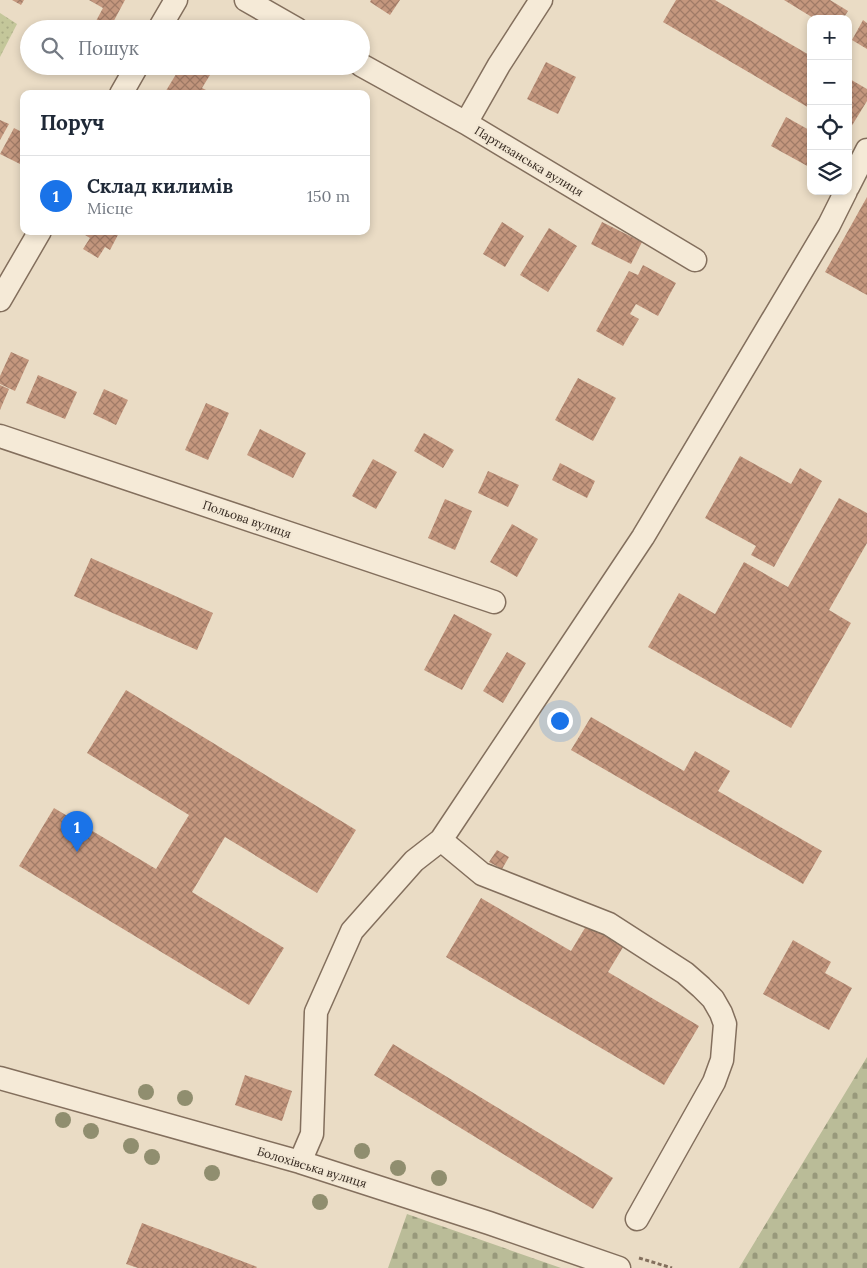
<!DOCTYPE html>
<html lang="uk">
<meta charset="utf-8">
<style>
body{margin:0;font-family:Lora,serif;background:#f2f2f3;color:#1f2937}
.controls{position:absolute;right:15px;top:15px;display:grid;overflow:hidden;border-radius:10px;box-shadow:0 2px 8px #0003}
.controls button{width:45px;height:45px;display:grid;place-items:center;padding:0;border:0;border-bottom:1px solid #e0e1e3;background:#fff;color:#1f2937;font:25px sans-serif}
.you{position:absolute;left:559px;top:720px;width:18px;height:18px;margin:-12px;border:4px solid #fff;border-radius:50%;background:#1a73e8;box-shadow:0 0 0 8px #1a73e833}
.badge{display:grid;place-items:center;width:32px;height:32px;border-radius:50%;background:#1a73e8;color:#fff;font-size:16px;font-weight:700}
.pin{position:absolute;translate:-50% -41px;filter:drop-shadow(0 1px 2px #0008)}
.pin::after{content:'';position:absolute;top:26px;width:18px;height:15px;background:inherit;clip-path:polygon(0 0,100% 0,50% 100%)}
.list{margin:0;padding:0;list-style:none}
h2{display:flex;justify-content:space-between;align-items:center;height:65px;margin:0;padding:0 20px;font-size:21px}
h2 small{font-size:16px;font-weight:400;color:#747a83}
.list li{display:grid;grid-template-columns:32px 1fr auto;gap:15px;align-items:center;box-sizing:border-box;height:80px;padding:0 20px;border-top:1px solid #e0e1e3}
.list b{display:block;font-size:19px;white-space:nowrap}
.list p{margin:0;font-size:16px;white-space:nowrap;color:#747a83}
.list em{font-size:16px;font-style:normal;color:#747a83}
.icon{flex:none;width:28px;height:28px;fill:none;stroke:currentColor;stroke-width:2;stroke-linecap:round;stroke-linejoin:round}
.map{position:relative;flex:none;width:867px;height:1268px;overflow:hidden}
.search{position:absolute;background:#fff;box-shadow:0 2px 8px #0003;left:20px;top:20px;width:350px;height:55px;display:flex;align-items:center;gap:12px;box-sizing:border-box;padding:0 18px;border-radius:28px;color:#747a83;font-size:19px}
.panel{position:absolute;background:#fff;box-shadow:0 2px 8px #0003;left:20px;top:90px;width:350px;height:145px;border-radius:10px}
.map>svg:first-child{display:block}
</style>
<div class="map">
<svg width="867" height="1268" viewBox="0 0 867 1268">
<defs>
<pattern id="cemetery-stones" width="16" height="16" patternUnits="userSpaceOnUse" patternTransform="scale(1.25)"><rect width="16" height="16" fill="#babc98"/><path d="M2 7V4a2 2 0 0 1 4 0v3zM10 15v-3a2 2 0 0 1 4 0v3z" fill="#98997b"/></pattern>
<pattern id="garden-dots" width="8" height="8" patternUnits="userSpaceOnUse" patternTransform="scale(1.25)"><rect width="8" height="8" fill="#c4c79a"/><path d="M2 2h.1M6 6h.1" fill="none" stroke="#a9ab84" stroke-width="1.8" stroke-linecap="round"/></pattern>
<pattern id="building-cross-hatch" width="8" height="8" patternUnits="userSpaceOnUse" patternTransform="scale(1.25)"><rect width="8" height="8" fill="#c4977e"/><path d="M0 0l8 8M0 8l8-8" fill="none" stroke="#a07b67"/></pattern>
</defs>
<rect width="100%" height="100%" fill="#eadcc5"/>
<path fill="url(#cemetery-stones)" d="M867,1057V1268H739Z
M407,1214L561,1268H388Z"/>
<path fill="url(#garden-dots)" d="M0,13L17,24L0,57Z"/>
<path fill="url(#building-cross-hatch)" d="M12,0H24L21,5Z
M89,0H125L110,28L96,21L103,8Z
M371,0H400L390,15L370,2Z
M676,0H715L811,56V109L663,22Z
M784,0H830L848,11L843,19H815Z
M863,20L867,23V49L852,40Z
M546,62L576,77L558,114L527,99Z
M181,66H196L210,75L202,88L210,92L209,94H164Z
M848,78L867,89V101L848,132Z
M786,117L811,131V168L771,146Z
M0,120L9,124L0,140Z
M14,128L24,133V166L0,154Z
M867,197V295L825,272Z
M502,222L524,236L505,267L483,254Z
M602,222L642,242L631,264L591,244Z
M549,228L577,246L548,292L520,275Z
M84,231H120L110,250L105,247L98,258L83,249L90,238L82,233Z
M643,265L676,283L658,316L636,304L630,314L639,319L623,346L596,331L629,271L638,275Z
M11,352L29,360L15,391L0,384V376Z
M38,375L77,392L65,419L26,403Z
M578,378L616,398L593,441L555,420Z
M0,385L9,389L0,410Z
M104,389L128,400L116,425L93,414Z
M206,403L229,413L208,460L185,450Z
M260,429L306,453L293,478L247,455Z
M424,433L454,450L443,468L414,451Z
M740,456L791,484L800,468L822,481L774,567L751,555L756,546L705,518Z
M373,459L397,472L376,509L352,496Z
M560,463L595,481L587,498L552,480Z
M488,471L519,485L508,507L478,493Z
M839,498L867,513V543L829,610L851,623L791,728L648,647L679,593L715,614L744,562L788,587Z
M445,499L472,511L455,550L428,538Z
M512,524L538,539L517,577L490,562Z
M91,558L213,613L197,650L74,596Z
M454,614L492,634L462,690L424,670Z
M507,652L526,663L503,703L483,691Z
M126,690L356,830L317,893L225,837L192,892L284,948L249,1005L19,866L54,808L156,869L189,815L87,753Z
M591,717L684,771L695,751L730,771L718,791L822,851L803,884L571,750Z
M497,850L509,857L502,869L489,862Z
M481,898L571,951L591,918L628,939L608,972L699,1026L664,1085L446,957Z
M793,940L831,962L825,973L852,988L829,1030L763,994Z
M393,1044L613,1178L593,1209L374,1075Z
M245,1075L292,1091L282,1121L235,1105Z
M142,1223L257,1267L256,1268H138L126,1264Z"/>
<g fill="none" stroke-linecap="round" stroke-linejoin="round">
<g stroke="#836f5d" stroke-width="25">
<path id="minor" d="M246,0L297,29
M159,29L176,0
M361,65L466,123L695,260
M121,94L137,66
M466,123L499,65L541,0
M848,187L867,150
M0,300L40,231
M0,436L494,602
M441,840L482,874L609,924L685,973L701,987L713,999L721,1013L725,1024L722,1060L714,1082L637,1219
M0,1078L300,1162L489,1223L619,1268
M300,1162L312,1134L316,1012L352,931L414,861L441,840L643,537L829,225L846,191"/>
</g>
<path stroke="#836f5d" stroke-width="3" stroke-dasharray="4 2.5" stroke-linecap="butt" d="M639,1258L672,1268"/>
<use href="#minor" stroke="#f5ead7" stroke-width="22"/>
</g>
<g fill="#908e6f">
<circle cx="146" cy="1092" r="8"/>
<circle cx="185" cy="1098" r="8"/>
<circle cx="63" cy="1120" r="8"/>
<circle cx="91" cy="1131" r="8"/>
<circle cx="131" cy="1146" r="8"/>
<circle cx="362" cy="1151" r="8"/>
<circle cx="152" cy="1157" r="8"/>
<circle cx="398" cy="1168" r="8"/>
<circle cx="212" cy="1173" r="8"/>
<circle cx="439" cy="1178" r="8"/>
<circle cx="320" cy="1202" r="8"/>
</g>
<g text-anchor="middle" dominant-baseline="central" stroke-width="4" stroke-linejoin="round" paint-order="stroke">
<g font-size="12" fill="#34281f" stroke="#f2e7d4">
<text transform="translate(529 161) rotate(31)">Партизанська вулиця</text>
<text transform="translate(247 519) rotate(19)">Польова вулиця</text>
<text transform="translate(312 1167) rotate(17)">Болохівська вулиця</text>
</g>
</g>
</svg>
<div class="controls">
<button>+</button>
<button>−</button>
<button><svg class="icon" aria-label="locate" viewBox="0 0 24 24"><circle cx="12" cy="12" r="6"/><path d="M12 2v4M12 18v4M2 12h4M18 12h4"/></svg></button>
<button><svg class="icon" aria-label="layers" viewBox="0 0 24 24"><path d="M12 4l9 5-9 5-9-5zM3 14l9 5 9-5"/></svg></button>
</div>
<div class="you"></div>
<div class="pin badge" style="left:77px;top:852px">1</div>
<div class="search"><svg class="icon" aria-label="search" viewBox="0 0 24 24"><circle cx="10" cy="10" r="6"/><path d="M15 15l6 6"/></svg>Пошук</div>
<section class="panel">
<h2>Поруч<small></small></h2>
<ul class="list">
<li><span class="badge">1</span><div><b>Склад килимів</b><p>Місце</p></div><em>150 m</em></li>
</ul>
</section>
</div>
